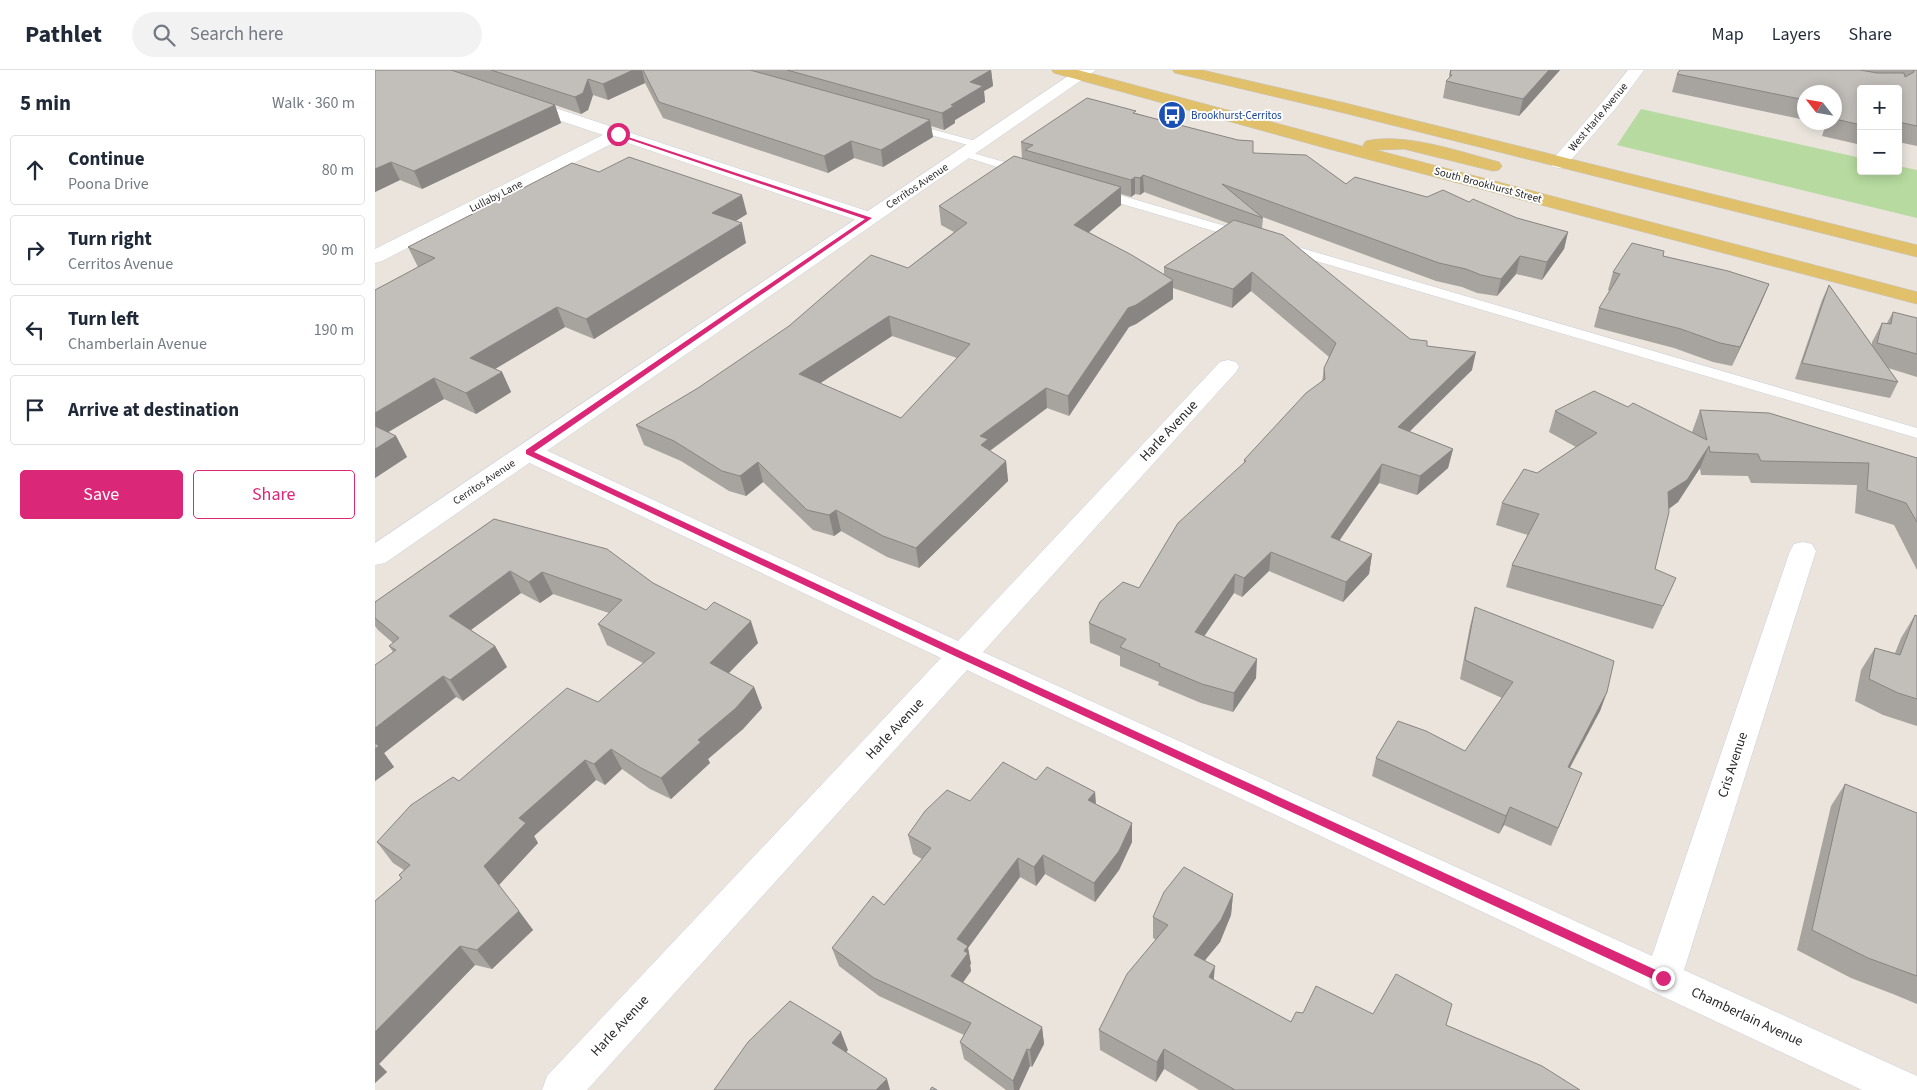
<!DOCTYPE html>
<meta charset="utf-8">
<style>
body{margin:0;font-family:"Source Sans 3",sans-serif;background:#f2f2f3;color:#1f2937}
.controls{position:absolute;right:15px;top:15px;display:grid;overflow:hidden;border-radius:5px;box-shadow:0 2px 12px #0003}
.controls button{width:45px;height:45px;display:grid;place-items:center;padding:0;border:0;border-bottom:1px solid #e0e1e3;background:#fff;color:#1f2937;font:25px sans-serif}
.compass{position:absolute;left:1422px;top:15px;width:45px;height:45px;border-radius:50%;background:#fff;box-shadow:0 2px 12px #0003;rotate:301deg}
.stop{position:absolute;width:15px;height:15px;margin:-11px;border:4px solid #db2777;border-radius:50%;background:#fff}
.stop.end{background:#db2777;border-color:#fff;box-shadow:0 1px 5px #0008}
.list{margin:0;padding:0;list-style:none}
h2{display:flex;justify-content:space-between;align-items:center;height:65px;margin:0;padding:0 20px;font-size:21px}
h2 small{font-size:16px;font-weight:400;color:#747a83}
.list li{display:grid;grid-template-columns:32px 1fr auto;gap:15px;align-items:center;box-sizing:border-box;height:70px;margin:0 10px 10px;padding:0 10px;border:1px solid #e0e1e3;border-radius:5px}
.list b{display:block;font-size:19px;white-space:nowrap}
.list p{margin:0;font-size:16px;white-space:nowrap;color:#747a83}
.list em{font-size:16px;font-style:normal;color:#747a83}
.actions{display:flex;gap:10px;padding:15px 20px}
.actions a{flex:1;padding:11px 0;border:1px solid #db2777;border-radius:5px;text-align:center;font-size:18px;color:#db2777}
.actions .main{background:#db2777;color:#fff}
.icon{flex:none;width:28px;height:28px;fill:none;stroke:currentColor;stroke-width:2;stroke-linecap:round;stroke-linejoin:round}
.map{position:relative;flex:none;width:1542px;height:1020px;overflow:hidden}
header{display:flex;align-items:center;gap:30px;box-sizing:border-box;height:70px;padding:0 25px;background:#fff;border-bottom:1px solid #e0e1e3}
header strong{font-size:24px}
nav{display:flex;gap:28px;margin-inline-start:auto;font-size:18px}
.search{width:350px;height:45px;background:#f2f2f3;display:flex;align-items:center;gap:12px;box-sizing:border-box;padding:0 18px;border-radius:28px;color:#747a83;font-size:19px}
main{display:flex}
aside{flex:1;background:#fff}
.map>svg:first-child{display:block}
</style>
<header>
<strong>Pathlet</strong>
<div class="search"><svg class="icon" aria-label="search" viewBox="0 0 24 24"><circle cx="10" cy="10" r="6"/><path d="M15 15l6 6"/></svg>Search here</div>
<nav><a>Map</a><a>Layers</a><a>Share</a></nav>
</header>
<main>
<aside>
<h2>5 min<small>Walk · 360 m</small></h2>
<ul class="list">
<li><svg class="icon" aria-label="ahead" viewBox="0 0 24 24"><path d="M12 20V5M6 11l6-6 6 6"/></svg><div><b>Continue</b><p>Poona Drive</p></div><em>80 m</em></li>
<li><svg class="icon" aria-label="right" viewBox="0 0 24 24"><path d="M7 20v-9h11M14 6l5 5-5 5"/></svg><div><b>Turn right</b><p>Cerritos Avenue</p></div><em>90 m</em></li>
<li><svg class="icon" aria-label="left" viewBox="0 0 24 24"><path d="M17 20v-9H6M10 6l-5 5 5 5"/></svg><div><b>Turn left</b><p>Chamberlain Avenue</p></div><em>190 m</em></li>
<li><svg class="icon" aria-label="arrive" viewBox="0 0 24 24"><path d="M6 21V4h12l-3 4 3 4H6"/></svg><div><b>Arrive at destination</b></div></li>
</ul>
<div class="actions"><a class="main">Save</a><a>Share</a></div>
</aside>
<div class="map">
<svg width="1542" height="1020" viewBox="0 0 1542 1020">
<rect width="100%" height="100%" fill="#eae4dd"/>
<path fill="#b6da9f" d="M1266,39L1486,88V101H1523V96L1542,100V148L1242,75Z"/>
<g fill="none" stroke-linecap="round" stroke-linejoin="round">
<g stroke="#cbcfd9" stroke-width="1">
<path id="lane" d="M534,53L608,73L610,75L604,78L530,58L528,56L530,54Z
M591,81L653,99L655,101L649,105L587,86L585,84Z
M724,119L874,163L876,166L870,170L866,169L720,126L718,123Z
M909,173L1542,358V368L904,180L903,177L904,174Z"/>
</g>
<g stroke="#cbcfd9" stroke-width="1">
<path id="street" d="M1253,0H1269L1241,38L1190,97L1184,98L1178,97L1175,93L1178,89L1229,30Z
M147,27L501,144L504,148L501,152L494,154L487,152L244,70L7,191L0,193V179L228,65L141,36L139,32L141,28Z
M853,290L861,292L864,297L861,302L608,582L1277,886L1415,481L1419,474L1428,472L1437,474L1441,481L1309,900L1542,1006V1020H1487L592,600L212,1020H167L172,1006L566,588L144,388L141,382L144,376L153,374L162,376L583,571L845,292Z"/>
</g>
<g stroke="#cbcfd9" stroke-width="1">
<path id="secondary" d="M702,0H721L10,493L0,495V473Z"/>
</g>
<g stroke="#c3c3c3" stroke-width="1">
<path id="primary" d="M677,0H703L990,77L988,75L991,71C1029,62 1086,82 1124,92L1127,96L1124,100L1118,101L1029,79L1001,80L1542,222V234L954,79L679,3Z
M798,0H827L970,33L1542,175V187L969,43L800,3Z"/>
</g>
<use href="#lane" fill="#fff" fill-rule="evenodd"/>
<use href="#street" fill="#fff" fill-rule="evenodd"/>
<use href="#secondary" fill="#fff" fill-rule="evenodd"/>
<use href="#primary" fill="#e0c06b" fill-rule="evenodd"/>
</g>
<path fill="#a7a39f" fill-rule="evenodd" d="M0,0H616L618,16L609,21L610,32L580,50V53L569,60L556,56L558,67L508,97L479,88L453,103L288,48L270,13L233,30L218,25L213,40L206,44L180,35L186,53L47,119L25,110L0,122Z
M1075,0H1185L1144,46L1068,28L1071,11L1074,8Z
M1305,0H1542V76L1523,72V19H1486V64L1482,74L1447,66L1450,57L1448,56L1449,54L1443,52H1460V22H1430V50L1297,22L1302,4Z
M761,43L971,114L1052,127L1094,132L1142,148L1193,162L1189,179L1167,210L1141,204L1122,226L1102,223L1087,217L1061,211L885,146L888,148L887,158L1035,269L1052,276L1097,300L1034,361L1078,379L1073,398L1042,425L1004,413L964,471L997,484L994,504L968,532L894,501L867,527L859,523L829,566L881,608L858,642L826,633L783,615L784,612L745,596V586L715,573L714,553L764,518L869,393V390L947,312L949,298L954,287L876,221L857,238L798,218V229L761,254L754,257L694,346L672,338L615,381L631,391L633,411L544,498L512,487L466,461L459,466L438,460L388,412L371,426L354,421L306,391L269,375L261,355L533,198L579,162L566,155L564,136L647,88L646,72ZM769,122L855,154L789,197V204L714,162L746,135V124L756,127L760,124L765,125ZM517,266L582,288L526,348L445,313Z
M224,102L372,144L361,151L371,173L219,269L190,257L120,299L127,302L136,322L101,344L69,329L13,362L21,366L32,387L0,408L43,197L33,177Z
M1288,186L1394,214L1386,233L1357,296L1338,292L1299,278L1219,257L1224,238L1235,221L1233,220L1238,202Z
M1454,215L1497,275V272L1507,253H1512L1518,242L1542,248V307L1513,298L1523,312L1515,328L1420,309L1447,230Z
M1253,337L1317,362L1325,340L1542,388V500L1519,455L1480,443L1482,415L1376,413L1373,406L1326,405L1325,398L1303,432L1294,439L1280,499L1291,530L1278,559L1131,517L1137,495L1153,465L1121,455L1127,433L1162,403L1201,377L1174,362L1180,341Z
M119,449L278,513L383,573L354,603L379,617L387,638L368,659L333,689L335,693L296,729L275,719L247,699L230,715L221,710L159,766L163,773L124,815L158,860L117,899L100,895L4,994L12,1002L0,1013V831L26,809L24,805L29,800L18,793L2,772L84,711L223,632L268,593L232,575L223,554L234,543L178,524L165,533L146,523L96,560L120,576L132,597L88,631L81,627L9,683L19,697L0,711L18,582L14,576L18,573L3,560L0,556V532Z
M1100,537L1232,622L1225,641L1195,698L1207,703L1176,776L1129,755L1124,764L997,706L1001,688L1090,681L1127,628L1085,609L1095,556Z
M1540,545L1542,546V656L1508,645L1480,631L1486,600L1500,578L1520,583L1526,568Z
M661,710L720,722L721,734L757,753V772L744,800L720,832L670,804L661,816L645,807L593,878L596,894L595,895L596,901L588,912L667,957L669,974L657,997L655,996L644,1020H631L589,989L585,972L589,965L504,926L464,896L457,878L509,835L547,789L538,784L533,765L595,731Z
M1470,714L1542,743V934L1518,924L1476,908L1422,880L1456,736Z
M858,824L856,845L845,872L830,890L839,910L916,952L928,943L998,944L1071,955L1205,1020H824L789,999L781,1012L725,980L724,960L781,870L778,868V847Z"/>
<path fill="#888582" d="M258,0H267L270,13L233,30L228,14Z
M616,0L618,16L609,21L610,32L580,50V53L569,60L567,43L576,35L595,12Z
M1174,0H1185L1144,46L1148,29Z
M213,9L218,25L213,40L206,44L200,27Z
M180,35L186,53L47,119L39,101Z
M555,50L558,67L508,97L506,80Z
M476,71L479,88L453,103L449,86Z
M16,92L25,110L0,122V99Z
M768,105L769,122L765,125V108Z
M760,107V124L756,127V110Z
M746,117V135L700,174L699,155Z
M367,125L372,144L342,162L337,143Z
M367,153L371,173L219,269L211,249Z
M1193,162L1189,179L1167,210L1172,192Z
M1145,186L1141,204L1122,226L1126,209Z
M877,202L876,221L857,238L858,219Z
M798,210V229L761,254L754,257L694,346L693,326L753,238Z
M1394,214L1386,233L1357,296L1365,277Z
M182,237L190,257L105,308L95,288Z
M514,246L517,266L429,324L424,304Z
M1101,282L1097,300L1020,376L1023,357Z
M127,302L136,322L101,344L91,323Z
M59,308L69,329L0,370V343Z
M671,318L672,338L614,381L608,395L605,366Z
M21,366L32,387L0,408V379Z
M1334,376L1325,398L1303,432L1285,445L1293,422Z
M1078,379L1073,398L1042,425L1045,406Z
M631,391L633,411L544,498L541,478Z
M383,392L388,412L371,426L365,406Z
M1007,394L1004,413L953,487L956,467Z
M461,440L466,461L459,466L454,445Z
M896,482L894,501L867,527L869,508Z
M997,484L994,504L968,532L971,512Z
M135,501L146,523L86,567L74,546Z
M167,502L178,524L165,533L154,512Z
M860,504L859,523L819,581L820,562Z
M376,551L383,573L343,614L335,593Z
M120,576L132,597L88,631L75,610Z
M882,589L881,608L858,642L859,623Z
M68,606L81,627L9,683L19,697L0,711V658Z
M379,617L387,638L368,659L333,689L335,693L296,729L286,708L323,670Z
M1232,622L1225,641L1185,715L1193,697Z
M236,679L247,699L230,715L219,694Z
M210,690L221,710L159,766L163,773L123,816L109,796L144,748Z
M720,722L721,741L713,730Z
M1135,737L1129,755L1124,764L1131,746Z
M757,753V772L744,800L720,832L719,813Z
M668,785L670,804L661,816L659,797Z
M643,788L645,807L593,878L596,894L595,895L596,901L580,924L576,906L582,869Z
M858,824L856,845L845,872L817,906L819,885Z
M144,841L158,860L117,899L102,880Z
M85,876L100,895L4,994L12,1002L0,1013V962Z
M840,896L838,917L834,907Z
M667,957L669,974L657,997L655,980Z
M466,962L473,980L464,991L457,973Z
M652,979L655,996L644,1020H639L638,1011Z
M789,979V999L781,1012L782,992Z
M512,1009L515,1020H501Z"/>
<path fill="#c2beb9" stroke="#888582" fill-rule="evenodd" d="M0,0H76L180,35L39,101L16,92L0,99Z
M116,0H258L228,14L213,9L208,23L200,27Z
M268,0H375L555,50L506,80L476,71L449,86L284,32Z
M412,0H616L595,12L608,16L576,35L579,36L567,43Z
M1076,0H1174L1148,29L1071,11L1077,5H1075Z
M1305,0H1485L1502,3H1529L1530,7L1539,2L1538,0H1542V56L1523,52V19H1486V55L1460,49V22H1430V30L1302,4Z
M712,28L761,41L758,43L863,70L878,71V83L931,85L971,114L980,107L1052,127L1068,120L1094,132L1098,129L1142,148L1193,162L1172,192L1145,186L1126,209L1106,205L1091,199L1064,193L847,114L888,148L768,105L765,108L760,107L756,110L650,80L658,75L646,72Z
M639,86L746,117L699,155L755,184L798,210L761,235L753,238L693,326L671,318L605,366L613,369L606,375L631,391L541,478L508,466L461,440L454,445L432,440L383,392L365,406L347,401L299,371L261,355L323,318L414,256L496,185L533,198L592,153L564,136ZM514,246L595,274L526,348L424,304Z
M254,87L367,125L337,143L367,153L211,249L182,237L95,288L127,302L91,323L59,308L0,343V220L60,188L33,177L197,93L224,102Z
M859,150L908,165L1035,269L1052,271V276L1101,282L1023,357L1078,379L1045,406L1007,394L956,467L997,484L971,512L896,482L869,508L860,504L820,562L882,589L859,623L827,614L784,596L785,594L745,577L751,569L714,553L725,532L748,512L764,518L803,453L871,391L869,390L931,323L950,309L949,298L961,273L877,202L858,219L789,197Z
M1257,173L1289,181L1288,186L1353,201L1394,214L1365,277L1345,273L1306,259L1224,238L1245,204L1238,202Z
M1454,215L1523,312L1427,293Z
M1518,242L1542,248V284L1502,273L1507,253L1516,254Z
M1219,321L1253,337L1258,333L1332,370L1325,340L1394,343L1542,388V452L1531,433L1492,420L1494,393L1386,391L1383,384L1335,382L1334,376L1312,410L1293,422L1294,442L1280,499L1301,508L1288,536L1137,495L1164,444L1127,433L1149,399L1162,403L1222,363L1180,341Z
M0,356L21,366L0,379Z
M119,449L232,479L278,513L331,540L339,532L376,551L335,593L379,617L361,638L323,670L326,672L286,708L266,698L236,679L219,694L210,690L144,748L151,753L109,796L144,841L102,880L85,876L0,962V831L27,808L24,805L35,795L2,772L36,735L78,707L84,711L192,618L223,632L280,583L223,554L247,530L167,502L154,512L135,501L74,546L120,576L75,610L68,606L0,658V595L21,580L14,576L24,568L0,548V532Z
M1100,537L1239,591L1232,622L1193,697L1207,703L1183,758L1135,737L1131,746L1001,688L1023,651L1051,661L1090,681L1138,612L1090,590Z
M1540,545L1542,546V629L1523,623L1494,609L1500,578L1525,585Z
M0,673L4,676L0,679Z
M628,692L661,710L672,697L720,722L713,730L757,753L744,781L719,813L668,785L659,797L643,788L582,869L593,876L589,881L593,883L576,906L667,957L655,980L652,979L638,1011L585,972L596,953L499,908L457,878L498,826L509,835L556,778L533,765L550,741L572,720L595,731Z
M1470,714L1542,743V906L1493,888L1437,860Z
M809,797L858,824L846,850L819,885L840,896L834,907L916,952L921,942L928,943L941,916L998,944L1021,904L1077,934L1071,955L1167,996L1205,1020H860L789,979L782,992L724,960L752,904L793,855L778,847L789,822Z
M415,931L466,962L457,973L512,1009L501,1020H339L373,972Z
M557,1017L562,1020H555Z"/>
<path fill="#db2777" d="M241,63L497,148L159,382L590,583L1292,905L1293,908L1292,912H1284L584,588L151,384V380L490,149L241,65Z"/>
<defs>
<g id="bus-disc" transform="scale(1.4375)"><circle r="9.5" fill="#1a4fb4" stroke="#fff"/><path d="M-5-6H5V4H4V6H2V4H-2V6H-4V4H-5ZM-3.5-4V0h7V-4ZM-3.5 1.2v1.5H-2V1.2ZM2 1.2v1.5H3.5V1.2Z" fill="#fff"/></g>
</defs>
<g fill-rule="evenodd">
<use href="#bus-disc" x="797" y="45"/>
</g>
<g text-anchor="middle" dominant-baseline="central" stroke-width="4" stroke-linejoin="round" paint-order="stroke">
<g font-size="11" fill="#164399" stroke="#fff" text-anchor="start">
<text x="816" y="45">Brookhurst-Cerritos</text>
</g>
<g font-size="11" fill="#292929" stroke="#fff">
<text transform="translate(1223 47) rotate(-50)">West Harle Avenue</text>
<text transform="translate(1113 115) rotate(15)">South Brookhurst Street</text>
<text transform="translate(542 116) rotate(-34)">Cerritos Avenue</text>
<text transform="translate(121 126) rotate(-27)">Lullaby Lane</text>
<text transform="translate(109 412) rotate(-34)">Cerritos Avenue</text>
</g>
<g font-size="14" fill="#292929" stroke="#fff">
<text transform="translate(794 361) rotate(-47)">Harle Avenue</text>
<text transform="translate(520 659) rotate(-47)">Harle Avenue</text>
<text transform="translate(1358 695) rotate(-72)">Cris Avenue</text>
<text transform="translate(1372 947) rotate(25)">Chamberlain Avenue</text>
<text transform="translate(245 956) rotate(-47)">Harle Avenue</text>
</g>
</g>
</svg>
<div class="controls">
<button>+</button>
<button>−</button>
</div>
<svg class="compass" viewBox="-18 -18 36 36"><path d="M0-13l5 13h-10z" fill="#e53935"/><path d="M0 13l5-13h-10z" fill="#747a83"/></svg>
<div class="stop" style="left:243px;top:64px"></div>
<div class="stop end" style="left:1288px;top:908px"></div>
</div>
</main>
